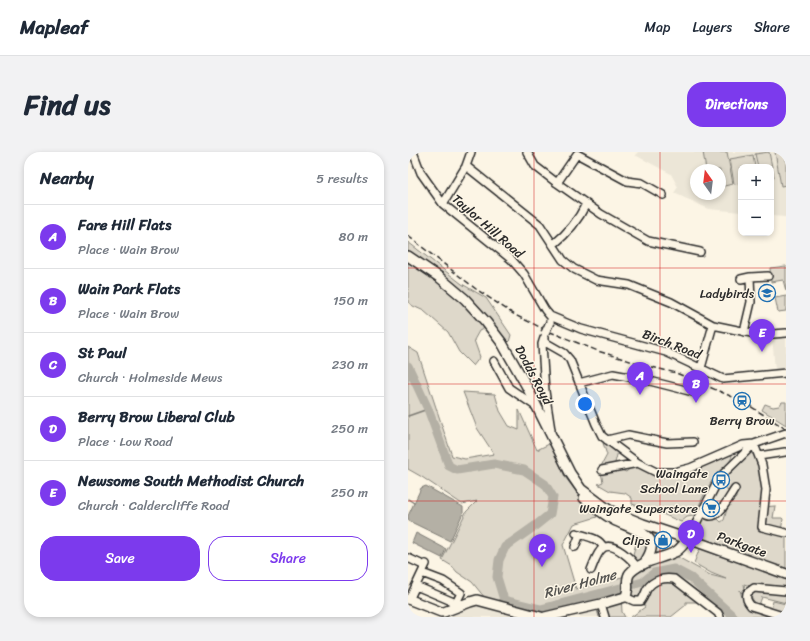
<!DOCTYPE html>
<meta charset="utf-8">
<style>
body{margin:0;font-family:Sriracha,sans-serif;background:#f2f2f3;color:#1f2937}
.controls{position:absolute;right:12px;top:12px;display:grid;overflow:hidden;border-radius:8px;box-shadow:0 2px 6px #0003}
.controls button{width:36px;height:36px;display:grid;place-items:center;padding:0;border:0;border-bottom:1px solid #e0e1e3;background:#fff;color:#1f2937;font:20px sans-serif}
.compass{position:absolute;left:282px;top:12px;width:36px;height:36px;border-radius:50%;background:#fff;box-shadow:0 2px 6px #0003;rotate:346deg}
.you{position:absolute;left:177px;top:252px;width:14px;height:14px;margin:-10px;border:3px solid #fff;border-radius:50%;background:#1a73e8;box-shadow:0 0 0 6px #1a73e833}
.badge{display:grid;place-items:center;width:26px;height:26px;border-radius:50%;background:#7c3aed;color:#fff;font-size:13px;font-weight:700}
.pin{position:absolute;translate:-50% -33px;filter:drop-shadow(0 1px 2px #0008)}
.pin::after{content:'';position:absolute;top:21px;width:14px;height:12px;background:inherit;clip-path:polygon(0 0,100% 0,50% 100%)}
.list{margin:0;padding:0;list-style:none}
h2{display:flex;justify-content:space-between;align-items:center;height:52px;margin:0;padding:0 16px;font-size:17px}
h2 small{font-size:13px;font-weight:400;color:#747a83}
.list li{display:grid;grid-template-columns:26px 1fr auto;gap:12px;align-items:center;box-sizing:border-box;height:64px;padding:0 16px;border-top:1px solid #e0e1e3}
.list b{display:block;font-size:15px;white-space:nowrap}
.list p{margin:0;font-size:13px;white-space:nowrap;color:#747a83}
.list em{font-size:13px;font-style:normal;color:#747a83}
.actions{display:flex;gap:8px;padding:12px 16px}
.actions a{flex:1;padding:9px 0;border:1px solid #7c3aed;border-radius:16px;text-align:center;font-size:14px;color:#7c3aed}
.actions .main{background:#7c3aed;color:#fff}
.map{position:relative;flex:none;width:378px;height:465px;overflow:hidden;border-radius:16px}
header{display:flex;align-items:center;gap:24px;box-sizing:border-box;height:56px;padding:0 20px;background:#fff;border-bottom:1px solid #e0e1e3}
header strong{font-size:19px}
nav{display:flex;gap:22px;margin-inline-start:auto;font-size:14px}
.intro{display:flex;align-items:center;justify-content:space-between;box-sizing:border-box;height:96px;padding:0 24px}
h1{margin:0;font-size:28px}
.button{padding:10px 18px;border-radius:16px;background:#7c3aed;color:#fff;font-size:14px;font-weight:700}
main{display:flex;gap:24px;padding:0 24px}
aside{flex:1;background:#fff;border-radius:16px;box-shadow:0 2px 6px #0003}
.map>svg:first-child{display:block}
</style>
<header>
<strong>Mapleaf</strong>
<nav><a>Map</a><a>Layers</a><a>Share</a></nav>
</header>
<div class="intro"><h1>Find us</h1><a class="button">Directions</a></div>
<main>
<aside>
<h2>Nearby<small>5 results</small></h2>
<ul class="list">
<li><span class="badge">A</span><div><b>Fare Hill Flats</b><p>Place · Wain Brow</p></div><em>80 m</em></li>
<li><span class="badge">B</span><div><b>Wain Park Flats</b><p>Place · Wain Brow</p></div><em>150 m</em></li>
<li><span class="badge">C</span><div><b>St Paul</b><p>Church · Holmeside Mews</p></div><em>230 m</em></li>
<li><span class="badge">D</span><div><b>Berry Brow Liberal Club</b><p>Place · Low Road</p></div><em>250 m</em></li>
<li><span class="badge">E</span><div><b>Newsome South Methodist Church</b><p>Church · Caldercliffe Road</p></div><em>250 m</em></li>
</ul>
<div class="actions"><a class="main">Save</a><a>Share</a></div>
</aside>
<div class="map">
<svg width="378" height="465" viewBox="0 0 378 465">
<rect width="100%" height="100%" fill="#fcf5e5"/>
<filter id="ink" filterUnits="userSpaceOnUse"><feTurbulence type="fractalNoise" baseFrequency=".025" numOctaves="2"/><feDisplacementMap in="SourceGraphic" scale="8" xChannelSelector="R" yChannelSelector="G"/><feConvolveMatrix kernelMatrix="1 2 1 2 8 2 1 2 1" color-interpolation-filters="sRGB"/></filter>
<g filter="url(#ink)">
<path fill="#ece6d7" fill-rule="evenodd" d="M230,0H378V65L363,64V15H333V60L301,57L266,41L270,35L263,22L227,3ZM288,18H312V42H288Z
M378,183V217L367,218L364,184Z
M311,333L321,342L307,362L296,361Z
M67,451L125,465H43L42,463Z
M189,458L191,465H153Z"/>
<path fill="#ded8ca" stroke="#84827a" d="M295,0H319L325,32L312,35V18H298Z
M361,0L366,25L363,26V15H350L347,2Z
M367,0H378V33L373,34Z
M345,3L347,15H333V31L326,32L322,7Z
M0,90L54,132L78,146L103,183L101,190L90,179L77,176L71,179L66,188L72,205L65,214L51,200L40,180L16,159L5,154L0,150Z
M378,114V139L375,128L363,130L362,116Z
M378,144V159L370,160L367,146Z
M0,195L10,201L44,304L57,307L86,302L69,276L55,240L87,242L92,259L101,274L111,278V258L129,298L143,291L157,325L171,343L189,365L166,372L155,393L168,437L214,425L221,417L230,384L238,379L251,384L256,408L268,404L302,423L318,427L303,421L286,411L292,396L378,426V436L346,432L342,434L336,432L337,438L335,443L332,438C336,457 345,459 362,463V465H320L307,452L264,421L250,424L237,433L233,445L213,443L214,460L217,465H191L189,458L183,450L136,462L77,446L64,430L49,420L44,414L34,408L58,360L69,349L54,352L14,325L0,317Z
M374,250H378V273L354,258L357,252L365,255L371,254Z
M198,288L210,299L207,311L213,318L218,320L226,313L246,322L320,302L324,303C324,310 315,315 311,320C299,333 294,348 286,364L279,365L273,370L250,360L224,352V346L217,341L202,339L190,332L195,330L192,316L199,303L195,291Z
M343,300L349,308V312L352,314L356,336L354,355L367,354L365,366H374L375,367L373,379L378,384V417L284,385L295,363L310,367L313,370L316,368L320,353L328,346V344L321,340L312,332Z
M263,428L293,450H278V453L263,465H223L237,455L236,453C242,438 246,432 263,428Z
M347,437L378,441V451L354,445L351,453C345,449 343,447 343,440Z
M365,449L378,452V462L363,458Z"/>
<path fill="#b4b0a5" stroke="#7d7b74" d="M18,334L55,355V361L42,389L1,369L0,364L13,336Z
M8,381L38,397L34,406L4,391Z"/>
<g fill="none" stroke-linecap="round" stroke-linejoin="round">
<path stroke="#7d7b74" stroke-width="1.5" d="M0,264L20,257
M0,347L6,351"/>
<path stroke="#b4b0a5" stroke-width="9" d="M0,214L20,257L41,314L49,318L86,312L116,318L137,332L145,345L142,362L127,374L97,395L91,408L89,425L96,448L133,457L235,430L246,421L266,417L283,426L326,465"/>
<g stroke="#2b2b2b" stroke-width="10">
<path id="minor" d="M5,0L13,21L35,52L103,107L116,122L137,158L142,164L173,177L258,200L315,227L378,221
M119,0L127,14L149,31L193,62L240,89L292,100
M58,14L132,73L155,108L166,117L188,128L221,133L263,150L305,173L353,183L378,181
M149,31L169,2L219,29L234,31L255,43
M35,52L58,14L63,0
M145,93C160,81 170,69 178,52
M333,127L342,125
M336,180L343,150L342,125L360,124
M136,186L134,192L137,239L143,278
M135,189L156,201L162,208L188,272L194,284L230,311L248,320H266L282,316L335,293L346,292
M86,209L101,236L129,255
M293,216L305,173
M171,231L205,222L238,228L289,241
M199,288L220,283L259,291L285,290
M346,292L354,313L358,338L354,375L378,381
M351,304L377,300
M194,318L230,311
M293,360C296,361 300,364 303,364C312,364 322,344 327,337
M168,381C177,384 192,386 195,395
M280,387L312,325L346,292L378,281
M167,395L172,382
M0,406L17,414
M183,418C186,411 189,400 195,396C205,389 225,408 229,416
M14,421L35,429L53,441L48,451
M8,434L48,451L49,454
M378,439L346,436L339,441C338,447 339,449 343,454L378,465
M217,445L226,449H233C236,445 237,441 239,437C245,428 256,425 266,427L310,461L312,465
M1,448L18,412
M193,452L197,465"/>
</g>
<g stroke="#2b2b2b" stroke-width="12">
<path id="major" d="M0,104L31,125L57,147L78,170L94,191L118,233L162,321L173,337L201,358L235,372L289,390L378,422
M176,346C185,354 195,362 206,368C215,373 237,379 242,388C246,397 240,405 236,412
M0,447L33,460H36L62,450L69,448L133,465
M137,465L193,452L217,445C223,438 216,428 222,421C233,409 253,407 267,400C272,398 276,391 280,387"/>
</g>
<use href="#minor" stroke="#fcf5e5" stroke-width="7"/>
<use href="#major" stroke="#fcf5e5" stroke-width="9"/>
<path stroke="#2b2b2b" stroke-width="1.5" stroke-dasharray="6 3" stroke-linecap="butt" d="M0,84L68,137L107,163L140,179L190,199L232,212L268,221L285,228L334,249L378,277"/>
<g stroke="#2b2b2b" stroke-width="10" stroke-linecap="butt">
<path id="minor-bridge" d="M137,181L142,170"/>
</g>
<use href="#minor-bridge" stroke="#fcf5e5" stroke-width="7"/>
</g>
</g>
<path fill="none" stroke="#d62828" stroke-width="1" stroke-opacity="0.55" d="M126,0V465M252,0V465M0,116H378M0,232H378M0,349H378"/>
<defs>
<g id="school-ring" transform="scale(0.9)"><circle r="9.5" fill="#fcf5e5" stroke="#1f6fb2" stroke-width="1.5"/><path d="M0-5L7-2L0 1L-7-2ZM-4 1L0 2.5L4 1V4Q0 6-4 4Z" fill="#1f6fb2"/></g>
<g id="station-ring" transform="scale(0.9)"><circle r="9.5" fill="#fcf5e5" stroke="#1f6fb2" stroke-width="1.5"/><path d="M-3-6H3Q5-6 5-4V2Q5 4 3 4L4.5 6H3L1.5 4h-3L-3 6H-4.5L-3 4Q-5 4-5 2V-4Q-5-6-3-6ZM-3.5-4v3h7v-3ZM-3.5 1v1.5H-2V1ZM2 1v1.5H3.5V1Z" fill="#1f6fb2"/></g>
<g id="bus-ring" transform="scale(0.9)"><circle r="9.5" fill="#fcf5e5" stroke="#1f6fb2" stroke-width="1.5"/><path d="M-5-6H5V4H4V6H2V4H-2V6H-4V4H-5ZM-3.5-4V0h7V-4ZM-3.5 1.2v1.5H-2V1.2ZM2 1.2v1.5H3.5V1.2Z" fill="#1f6fb2"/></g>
<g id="supermarket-ring" transform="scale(0.9)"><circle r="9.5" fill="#fcf5e5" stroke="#1f6fb2" stroke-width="1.5"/><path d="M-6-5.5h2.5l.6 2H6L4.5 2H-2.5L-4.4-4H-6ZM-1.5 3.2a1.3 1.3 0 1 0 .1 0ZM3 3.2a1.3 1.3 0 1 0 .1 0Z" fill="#1f6fb2"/></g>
<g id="shop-ring" transform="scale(0.9)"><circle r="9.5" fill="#fcf5e5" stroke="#1f6fb2" stroke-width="1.5"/><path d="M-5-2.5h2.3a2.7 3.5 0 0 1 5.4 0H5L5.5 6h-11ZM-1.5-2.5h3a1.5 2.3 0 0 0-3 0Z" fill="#1f6fb2"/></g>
</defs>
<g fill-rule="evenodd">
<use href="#school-ring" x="359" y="141"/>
<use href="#station-ring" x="334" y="249"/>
<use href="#bus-ring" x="313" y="328"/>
<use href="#supermarket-ring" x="303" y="356"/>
<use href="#shop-ring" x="255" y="388"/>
</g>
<g text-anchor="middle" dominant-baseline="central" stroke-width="3" stroke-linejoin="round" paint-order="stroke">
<g font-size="13" fill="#2b2b2b" stroke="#fcf5e5">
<text transform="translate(80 74) rotate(41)">Taylor Hill Road</text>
<text transform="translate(264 192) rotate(21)">Birch Road</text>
<text transform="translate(126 223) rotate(62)">Dodds Royd</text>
<text transform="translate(334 392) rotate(20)">Parkgate</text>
</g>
<g font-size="13" fill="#2b2b2b" stroke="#fcf5e5" text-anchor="end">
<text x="346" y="141">Ladybirds</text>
<text x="334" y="268" text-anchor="middle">Berry Brow</text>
<text x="300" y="321">Waingate<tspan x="300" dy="15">School Lane</tspan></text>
<text x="290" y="356">Waingate Superstore</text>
<text x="242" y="388">Clips</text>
</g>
<g font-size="14" font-style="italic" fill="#545350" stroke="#fcf5e5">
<text transform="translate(172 432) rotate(-15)">River Holme</text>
</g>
</g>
</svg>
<div class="controls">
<button>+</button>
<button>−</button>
</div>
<svg class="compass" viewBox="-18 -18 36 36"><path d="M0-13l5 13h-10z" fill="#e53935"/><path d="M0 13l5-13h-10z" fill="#747a83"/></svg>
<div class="you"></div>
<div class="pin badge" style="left:232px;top:243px">A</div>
<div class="pin badge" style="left:288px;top:251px">B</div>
<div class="pin badge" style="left:134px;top:415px">C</div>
<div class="pin badge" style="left:283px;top:401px">D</div>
<div class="pin badge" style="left:354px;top:200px">E</div>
</div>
</main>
